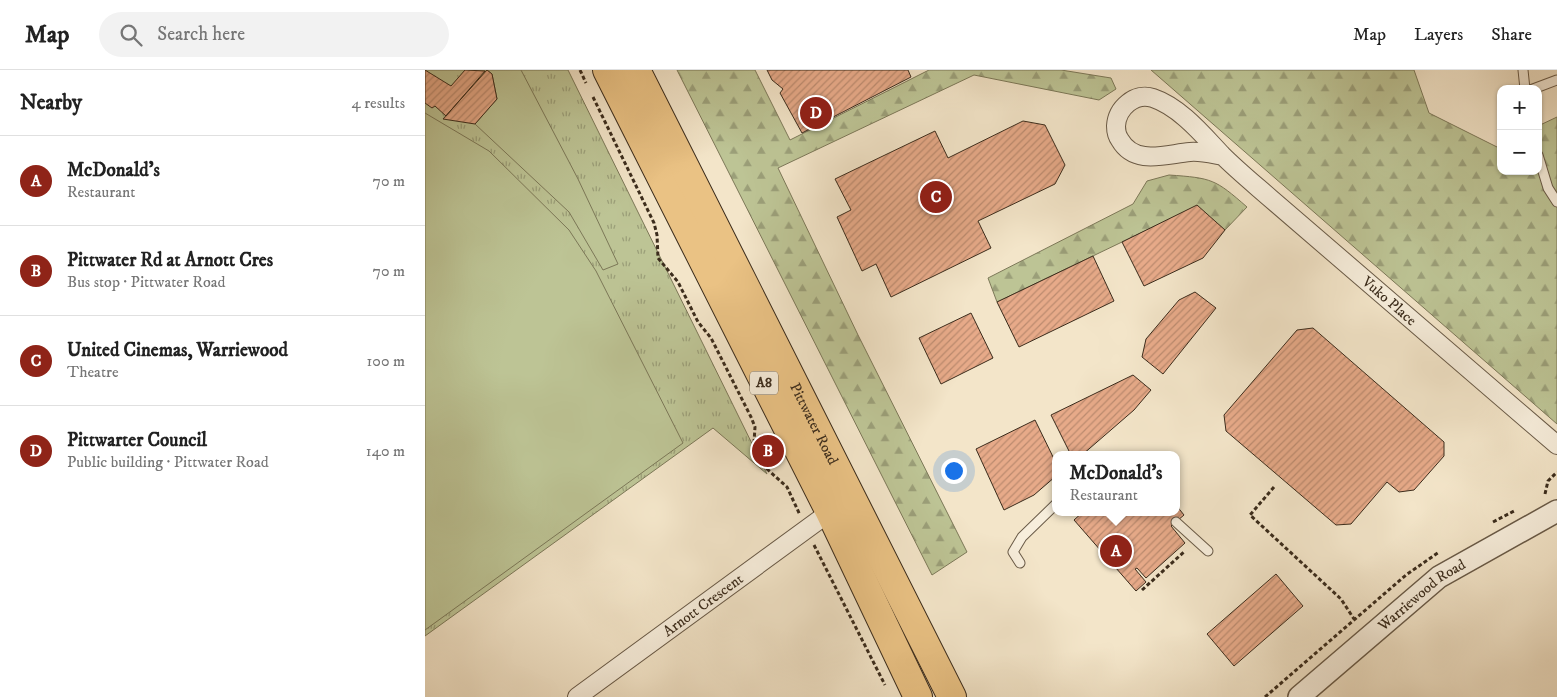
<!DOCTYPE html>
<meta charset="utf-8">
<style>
body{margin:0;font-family:"IM FELL DW Pica",serif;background:#f2f2f2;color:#222}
.controls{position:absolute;right:15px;top:15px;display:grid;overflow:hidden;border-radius:10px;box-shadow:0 1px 4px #0004}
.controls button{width:45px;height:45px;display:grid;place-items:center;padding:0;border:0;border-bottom:1px solid #e0e0e0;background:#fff;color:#222;font:25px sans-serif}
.you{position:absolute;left:528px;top:400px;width:18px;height:18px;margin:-12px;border:4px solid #fff;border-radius:50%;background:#1a73e8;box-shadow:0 0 0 8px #1a73e833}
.badge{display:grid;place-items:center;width:32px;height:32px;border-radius:50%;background:#8f2418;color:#fff;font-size:16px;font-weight:700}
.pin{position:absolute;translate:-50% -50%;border:2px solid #fff;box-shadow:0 1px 5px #0006}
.popup{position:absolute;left:627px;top:381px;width:128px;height:65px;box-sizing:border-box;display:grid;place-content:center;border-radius:10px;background:#fff;filter:drop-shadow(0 1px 4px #0005);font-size:16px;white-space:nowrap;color:#767676}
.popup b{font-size:19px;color:#222}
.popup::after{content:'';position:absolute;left:50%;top:100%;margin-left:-10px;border:10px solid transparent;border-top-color:#fff}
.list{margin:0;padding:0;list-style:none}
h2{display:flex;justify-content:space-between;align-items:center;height:65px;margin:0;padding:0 20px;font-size:21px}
h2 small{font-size:16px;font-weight:400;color:#767676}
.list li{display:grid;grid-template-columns:32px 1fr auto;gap:15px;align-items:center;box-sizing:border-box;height:90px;padding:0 20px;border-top:1px solid #e0e0e0}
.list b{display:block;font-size:19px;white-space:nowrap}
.list p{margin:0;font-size:16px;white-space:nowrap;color:#767676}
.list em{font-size:16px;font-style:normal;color:#767676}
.icon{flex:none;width:28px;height:28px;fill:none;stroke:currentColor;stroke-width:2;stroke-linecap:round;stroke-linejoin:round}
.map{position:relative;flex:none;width:1132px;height:627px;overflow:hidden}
header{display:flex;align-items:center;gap:30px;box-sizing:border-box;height:70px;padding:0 25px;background:#fff;border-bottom:1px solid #e0e0e0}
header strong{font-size:24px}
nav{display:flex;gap:28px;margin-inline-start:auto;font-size:18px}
.search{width:350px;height:45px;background:#f2f2f2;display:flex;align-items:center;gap:12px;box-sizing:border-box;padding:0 18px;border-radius:28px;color:#767676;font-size:19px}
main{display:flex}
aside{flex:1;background:#fff}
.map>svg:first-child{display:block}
</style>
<header>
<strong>Map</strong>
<div class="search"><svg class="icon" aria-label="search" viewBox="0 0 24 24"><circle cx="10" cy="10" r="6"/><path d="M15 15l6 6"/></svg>Search here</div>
<nav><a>Map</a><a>Layers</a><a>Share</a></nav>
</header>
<main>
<aside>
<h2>Nearby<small>4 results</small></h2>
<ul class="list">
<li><span class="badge">A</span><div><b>McDonald's</b><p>Restaurant</p></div><em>70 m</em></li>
<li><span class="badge">B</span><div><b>Pittwater Rd at Arnott Cres</b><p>Bus stop · Pittwater Road</p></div><em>70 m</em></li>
<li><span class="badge">C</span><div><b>United Cinemas, Warriewood</b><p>Theatre</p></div><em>100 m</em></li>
<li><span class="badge">D</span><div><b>Pittwarter Council</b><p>Public building · Pittwater Road</p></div><em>140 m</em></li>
</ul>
</aside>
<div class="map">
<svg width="1132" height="627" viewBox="0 0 1132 627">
<defs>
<pattern id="forest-firs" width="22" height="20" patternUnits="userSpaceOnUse" patternTransform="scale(1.25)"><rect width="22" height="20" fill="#bdc495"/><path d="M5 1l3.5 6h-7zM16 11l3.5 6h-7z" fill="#9b9f79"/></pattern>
<pattern id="park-tufts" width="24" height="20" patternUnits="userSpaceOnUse" patternTransform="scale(1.25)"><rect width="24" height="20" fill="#bdc495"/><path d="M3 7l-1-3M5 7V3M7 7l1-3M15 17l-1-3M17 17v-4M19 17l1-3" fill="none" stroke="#9b9f79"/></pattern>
<pattern id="building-hatch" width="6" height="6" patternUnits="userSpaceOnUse" patternTransform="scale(1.25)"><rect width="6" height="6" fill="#e7aa89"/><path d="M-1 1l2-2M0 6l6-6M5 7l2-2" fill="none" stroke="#bc8b6f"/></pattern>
</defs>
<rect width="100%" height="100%" fill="#f3e5c9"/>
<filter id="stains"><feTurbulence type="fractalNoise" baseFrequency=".004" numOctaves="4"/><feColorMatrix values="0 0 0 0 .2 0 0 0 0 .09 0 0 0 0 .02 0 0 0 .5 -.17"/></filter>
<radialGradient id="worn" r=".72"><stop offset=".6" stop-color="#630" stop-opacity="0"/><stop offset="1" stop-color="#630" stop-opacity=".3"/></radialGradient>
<path fill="url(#forest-firs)" stroke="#7c7858" d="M252,0H330L365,70L504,0H636L686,8L691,19L674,30L549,5L353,98L433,265L542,482L507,505Z
M726,0H989L1004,43L1072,77L1076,75V101H1113V56L1132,47V354Z
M744,105C787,108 790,109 822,137L800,160L772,136L572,232L563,208L708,134L722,111Z"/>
<path fill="url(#park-tufts)" stroke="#7c7858" d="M0,0H143L342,404L288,358L0,566Z"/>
<path fill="#bdc495" stroke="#7c7858" d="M62,0H96L153,109L193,194L178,200L144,142L50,54L72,29L67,4Z
M0,43L64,81L144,160L171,201L258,373L0,560Z"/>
<path fill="url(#building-hatch)" stroke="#3b2c1c" d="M0,0L26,16L40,0L60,1L21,46L10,36L7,38L0,33Z
M62,0L67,4L72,29L50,54L18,49Z
M342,0H483L486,7L377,63L355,23L358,19L347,10Z
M598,51L620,55L640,95L630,114L553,151L566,178L466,227L451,194L437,201L412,147L426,140L410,109L510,61L523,88Z
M772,135L800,160L778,188L719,216L697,172Z
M668,186L689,231L594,277L572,232Z
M770,222L791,238L738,304L717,287L721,269L754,230Z
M546,243L568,288L516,314L494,268Z
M888,258L1019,372V386L989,420L974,422L962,412L926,454L911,455L801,361L799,345L872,260Z
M708,305L726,320L709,340L657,385H646L626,345Z
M610,350L631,393V406L609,425L579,440L551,379Z
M751,435L759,445L746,456L760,473L721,508L712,498L710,499L721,512L711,521L649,450L658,442H751Z
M851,504L878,536L809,596L782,564Z"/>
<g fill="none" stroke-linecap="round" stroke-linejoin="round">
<g stroke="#695a47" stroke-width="11">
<path id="service" d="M1098,0L1100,19
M1108,19L1132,10
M1113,85L1123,118L1132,132
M751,452L783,481
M595,493L588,482L597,467L631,434"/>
</g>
<g stroke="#695a47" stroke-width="20">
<g id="minor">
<path id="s1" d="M798,86C787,84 776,81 765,82C741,84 710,96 695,70C692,66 691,61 691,56C692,38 710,22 728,28C755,37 778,65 797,85C812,100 829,114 845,128C941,210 1036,293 1132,375"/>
<path id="s2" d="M152,627L405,442"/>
</g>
</g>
<g stroke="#695a47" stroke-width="24">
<g id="tertiary">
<path id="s3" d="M874,627L1014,507L1132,441"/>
</g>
</g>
<g stroke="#3b2c1c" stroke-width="30">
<g id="trunk">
<path d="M182,0L405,442L493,627"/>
<path id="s4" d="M211,0L527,627"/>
</g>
</g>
<path stroke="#3b2c1c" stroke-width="3" stroke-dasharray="4 2.5" stroke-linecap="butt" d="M155,0L161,13
M168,27L229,153L232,165L233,188L253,212L273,252L286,268L326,347L330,357L329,373L342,399L362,417L375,445
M849,417L825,445L916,529L929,549
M1120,424L1123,411L1132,402
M1068,452L1091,440
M389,475L460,615
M717,520L760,481
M840,627L981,505L1014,482"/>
<use href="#service" stroke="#f7eedc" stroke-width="9"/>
<use href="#minor" stroke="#f7eedc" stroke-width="18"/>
<use href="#tertiary" stroke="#f7eedc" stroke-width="21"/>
<use href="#trunk" stroke="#eac284" stroke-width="28"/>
</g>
<g text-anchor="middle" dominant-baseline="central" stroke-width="4" stroke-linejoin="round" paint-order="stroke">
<rect fill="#f7eedc" stroke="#736656" stroke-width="1" x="325" y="301.5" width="28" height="23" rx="4"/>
<g font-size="14" font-weight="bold" fill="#3b2c1c">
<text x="339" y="313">A8</text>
</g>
<g font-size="15" fill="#3b2c1c" stroke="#f7eedc">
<text stroke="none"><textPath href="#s1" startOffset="490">Vuko Place</textPath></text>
<text stroke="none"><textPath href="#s4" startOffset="396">Pittwater Road</textPath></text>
<text stroke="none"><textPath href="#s3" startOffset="160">Warriewood Road</textPath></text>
<text stroke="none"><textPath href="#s2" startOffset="156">Arnott Crescent</textPath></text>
</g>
</g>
<rect width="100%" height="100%" filter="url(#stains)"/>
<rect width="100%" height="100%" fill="url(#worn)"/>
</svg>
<div class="controls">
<button>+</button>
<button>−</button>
</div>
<div class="you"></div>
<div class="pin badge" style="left:691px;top:481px">A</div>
<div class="popup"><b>McDonald's</b>Restaurant</div>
<div class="pin badge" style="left:343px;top:381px">B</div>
<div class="pin badge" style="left:511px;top:127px">C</div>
<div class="pin badge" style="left:391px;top:43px">D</div>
</div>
</main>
